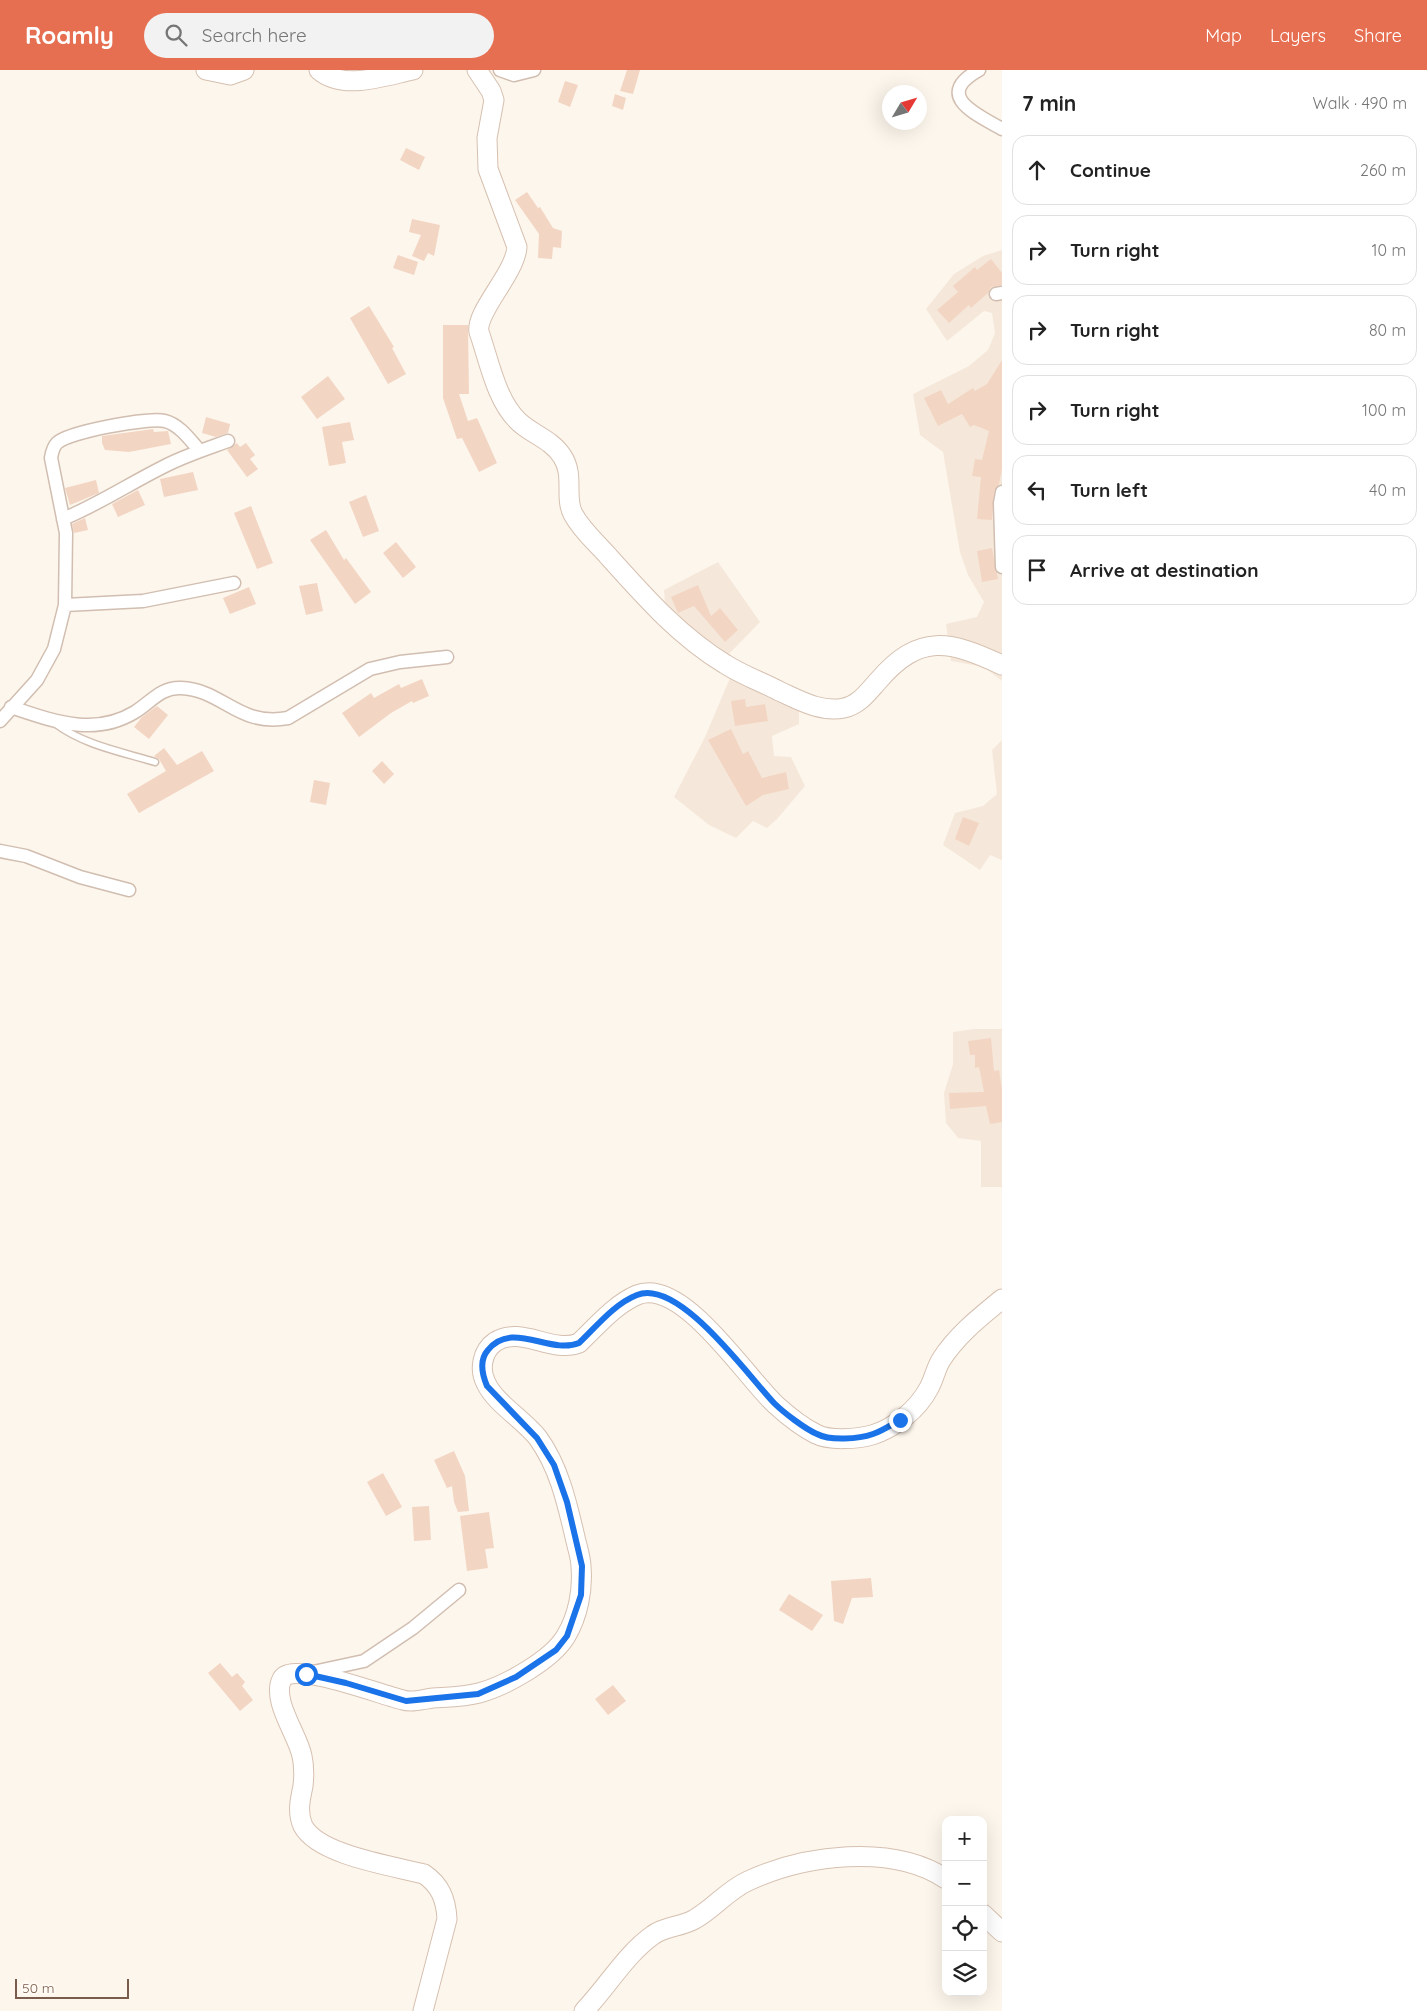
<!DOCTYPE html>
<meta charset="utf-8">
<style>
body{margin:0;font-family:Quicksand,sans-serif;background:#f2f2f2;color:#222}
.controls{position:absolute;right:15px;bottom:15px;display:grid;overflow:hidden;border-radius:10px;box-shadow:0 5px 20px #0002}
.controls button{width:45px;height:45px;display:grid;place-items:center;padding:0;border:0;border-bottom:1px solid #e0e0e0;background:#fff;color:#222;font:25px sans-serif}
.compass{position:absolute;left:882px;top:15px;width:45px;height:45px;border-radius:50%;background:#fff;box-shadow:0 5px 20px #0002;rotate:52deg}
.scale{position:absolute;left:15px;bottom:12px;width:114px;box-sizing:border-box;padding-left:5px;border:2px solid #7a5c4d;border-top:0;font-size:14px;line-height:18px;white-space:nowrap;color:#7a5c4d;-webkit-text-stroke:4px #fffaf3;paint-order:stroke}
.stop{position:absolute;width:15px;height:15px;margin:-11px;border:4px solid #1a73e8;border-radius:50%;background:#fff}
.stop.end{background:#1a73e8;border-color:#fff;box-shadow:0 1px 5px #0008}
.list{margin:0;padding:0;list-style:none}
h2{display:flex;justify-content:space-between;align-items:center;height:65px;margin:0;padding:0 20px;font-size:21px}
h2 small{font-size:16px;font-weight:400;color:#767676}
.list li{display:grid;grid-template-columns:32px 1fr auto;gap:15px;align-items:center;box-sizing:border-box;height:70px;margin:0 10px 10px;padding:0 10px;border:1px solid #e0e0e0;border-radius:15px}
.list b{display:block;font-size:19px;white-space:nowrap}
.list em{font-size:16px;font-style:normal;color:#767676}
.icon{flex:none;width:28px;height:28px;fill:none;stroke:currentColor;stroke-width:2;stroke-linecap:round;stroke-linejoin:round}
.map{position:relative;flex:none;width:1002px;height:1941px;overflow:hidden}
header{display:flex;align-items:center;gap:30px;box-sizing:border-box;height:70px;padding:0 25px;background:#e76f51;color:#fff}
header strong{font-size:24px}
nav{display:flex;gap:28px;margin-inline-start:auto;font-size:18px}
.search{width:350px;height:45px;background:#f2f2f2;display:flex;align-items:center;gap:12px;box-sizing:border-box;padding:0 18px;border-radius:28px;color:#767676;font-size:19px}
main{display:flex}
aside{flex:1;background:#fff}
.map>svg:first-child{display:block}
</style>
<header>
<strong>Roamly</strong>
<div class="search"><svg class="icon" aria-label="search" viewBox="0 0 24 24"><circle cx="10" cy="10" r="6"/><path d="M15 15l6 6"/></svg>Search here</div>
<nav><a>Map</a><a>Layers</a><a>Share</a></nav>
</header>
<main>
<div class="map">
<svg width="1002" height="1941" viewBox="0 0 1002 1941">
<rect width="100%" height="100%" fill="#fdf6ec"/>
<path fill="#f5e8da" d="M1002,180V611L984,597L951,591L946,554L977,547L984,532L968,505L960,482L943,382L920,365L913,324L969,296L988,280L995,263L992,243L984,241L947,271L926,239L954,204L983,186Z
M718,492L760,552L729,584L684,554L665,534L664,520Z
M730,608L764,620L799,641V654L772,666L774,686L791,687L805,716L777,749L767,758L753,751L736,768L709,755L674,727L705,667Z
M1002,670V790L990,785L980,800L943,775L955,743L983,736L997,724L992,680Z
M974,959H1002V1117H981V1071L958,1068L946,1053L944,1023L953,994V962Z"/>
<path fill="#f3d5c3" d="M627,0H640L633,24L620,21Z
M565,11L578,15L570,37L558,32Z
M615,24L626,28L623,40L612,36Z
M406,78L425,87L419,100L400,90Z
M527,122L538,138L540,137L553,158L562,161L561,178L553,177L552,189L538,188L539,164L515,130Z
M412,149L440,155L434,186L428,183L424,191L412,186L421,165L409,162Z
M398,185L418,192L414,205L393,198Z
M991,189L1002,203V215L991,217L988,223L971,238L969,235L949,253L937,240L958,222L953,216L975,197L977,200Z
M369,236L394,277L392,278L406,304L388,314L350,248Z
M443,255H468L469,324H459L468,351L477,348L497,393L479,402L462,368L457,369L443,328Z
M1002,290V399L999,414L994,421L992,450L977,449L981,407L972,406L975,389L982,390L989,361L974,355L970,357L962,344L938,356L924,328L941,320L948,334L973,318L975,321L987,314Z
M328,306L345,329L317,349L301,327Z
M206,347L230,354L228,363L216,367L202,363Z
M350,352L354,370L342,372L346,393L329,396L322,357Z
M153,359L154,362L168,361L171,374L129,382L105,380L102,373V366Z
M237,373L240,377L246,373L255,385L250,389L258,399L247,407L227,380Z
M193,402L198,420L164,427L160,409Z
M96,410L99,423L70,435L65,418Z
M138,420L145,435L118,447L112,434Z
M366,425L379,461L363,467L349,432Z
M251,436L273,493L257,499L234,443Z
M85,448L88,460L74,463L72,454Z
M326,460L344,490L346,488L371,522L355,534L310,470Z
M396,472L416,497L403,508L383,483Z
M992,478L998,509L982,512L977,481Z
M317,513L323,541L306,545L299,516Z
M698,515L711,546L720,538L738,560L725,572L694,536L678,543L671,527Z
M249,517L256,534L230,544L223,528Z
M422,609L429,626L413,633L412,631L391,643L359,667L342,643L371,623L374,628L399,614L401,618Z
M745,629L746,637L765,634L768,651L735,656L731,631Z
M157,636L168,645L149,669L134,657L142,647Z
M731,659L743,684L748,681L762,708L786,702L789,719L763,725L746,736L708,670Z
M164,678L177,695L202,681L214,701L139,743L127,724L166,701L159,689L154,686Z
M382,691L394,704L384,714L372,701Z
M314,710L330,713L326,735L310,732Z
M963,747L979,753L969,776L955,769Z
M991,968L994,1001L999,1000L1002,1019V1052L990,1054L986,1036L950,1039L949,1023L984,1022L979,997L975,998V985H970L968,971Z
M454,1381L465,1406L469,1441L458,1442L454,1432L452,1416L447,1418L434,1390Z
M383,1403L402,1437L386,1446L367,1412Z
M429,1436L431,1470L414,1471L412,1437Z
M489,1442L494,1478L485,1479L488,1498L467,1501L460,1446Z
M871,1508L873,1527L852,1528L843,1554L834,1551L831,1511Z
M789,1524L823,1545L812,1561L779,1540Z
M220,1593L232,1607L237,1603L245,1612L242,1616L253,1630L240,1641L208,1603Z
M613,1615L626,1631L608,1645L595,1629Z"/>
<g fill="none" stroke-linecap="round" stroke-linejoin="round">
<g stroke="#d1beb0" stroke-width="9">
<path id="lane" d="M56,654C84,675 122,682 155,692"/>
</g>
<g stroke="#d1beb0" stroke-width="15">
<path id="street" d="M500,0L514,5L534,0
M979,0C932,26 978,45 1002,59
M996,224L1002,223
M1002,422L1000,433L1002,497
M63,449C99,434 129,414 163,397C184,386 206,379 228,371
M65,535L143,531L234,513
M11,637C53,651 94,667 135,642C151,632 161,617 181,618C224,620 237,657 288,648L370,599L400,592L447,587
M0,651L37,610L54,579L65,535L66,463L51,388C52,382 53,377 57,373C68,362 149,347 165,351C180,355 190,370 200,381
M0,781L26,786L80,807L129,820
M313,1602L364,1591L413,1558L459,1520"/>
</g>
<g stroke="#d6c0b0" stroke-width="21">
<path id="secondary" d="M206,0L230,5L244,0
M319,0C343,21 384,6 413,0
M477,0L491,21L494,30L487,68L488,99L517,177C515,204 475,242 479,262C489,290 496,330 518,351C531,364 551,369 562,386C575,405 564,427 573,444C582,461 597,473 609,487C645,527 679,566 725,594C742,605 762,612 779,621C799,630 821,643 844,638C859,635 868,622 878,611C920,562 950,571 1002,595
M983,1844L1002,1862
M423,1941L447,1849C446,1829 440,1815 424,1804C393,1796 318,1785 303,1756C297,1743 300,1730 303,1716C304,1707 304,1695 302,1686C298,1665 271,1630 282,1609C292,1590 384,1626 403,1630C412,1633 424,1629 433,1628C448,1627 464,1627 479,1623C505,1616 552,1590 566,1566C578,1546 583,1520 581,1497C581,1487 577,1477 575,1467C567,1433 559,1397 538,1368C524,1350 495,1333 486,1313C479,1300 482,1281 495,1272C521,1255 552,1284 579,1273C596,1257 614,1235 637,1225C682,1206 747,1309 776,1335C787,1345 802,1357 816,1364C829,1371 858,1369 872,1365C895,1358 918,1339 929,1318C934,1309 936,1298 941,1290C957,1265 980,1247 1002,1229
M584,1941C608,1916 625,1885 653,1865C665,1856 682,1857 695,1849C714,1838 728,1820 748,1811C804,1785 892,1773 946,1809"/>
</g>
<use href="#lane" stroke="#fff" stroke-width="6"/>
<use href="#street" stroke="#fff" stroke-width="12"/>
<use href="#secondary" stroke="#fff" stroke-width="19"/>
</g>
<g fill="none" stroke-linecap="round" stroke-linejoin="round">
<path stroke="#1a73e8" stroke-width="6" d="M306,1604L346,1613L406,1631L478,1624L516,1607L556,1580L567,1566L581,1525L582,1496L567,1432L554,1395L537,1368L487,1316C482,1304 479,1290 488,1280C512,1250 550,1285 579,1273C596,1257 614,1234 637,1225C679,1208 748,1306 774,1333C783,1342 805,1359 817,1364C830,1371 859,1369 873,1364C882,1361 891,1355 900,1350"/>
</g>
</svg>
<div class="controls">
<button>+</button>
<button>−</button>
<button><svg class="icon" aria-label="locate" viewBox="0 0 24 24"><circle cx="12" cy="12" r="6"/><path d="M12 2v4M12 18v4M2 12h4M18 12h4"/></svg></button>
<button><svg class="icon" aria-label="layers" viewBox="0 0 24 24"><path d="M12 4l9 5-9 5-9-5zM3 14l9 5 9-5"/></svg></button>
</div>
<svg class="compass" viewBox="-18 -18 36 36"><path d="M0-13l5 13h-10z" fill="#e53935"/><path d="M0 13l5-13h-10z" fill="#767676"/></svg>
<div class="scale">50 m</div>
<div class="stop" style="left:306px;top:1604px"></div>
<div class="stop end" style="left:900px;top:1350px"></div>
</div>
<aside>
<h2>7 min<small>Walk · 490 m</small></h2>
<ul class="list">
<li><svg class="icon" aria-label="ahead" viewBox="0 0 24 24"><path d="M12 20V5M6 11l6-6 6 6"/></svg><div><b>Continue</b></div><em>260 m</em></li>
<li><svg class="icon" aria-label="right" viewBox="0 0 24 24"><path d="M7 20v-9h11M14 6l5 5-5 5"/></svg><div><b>Turn right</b></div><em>10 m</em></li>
<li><svg class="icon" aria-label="right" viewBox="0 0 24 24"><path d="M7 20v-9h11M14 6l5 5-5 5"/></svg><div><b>Turn right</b></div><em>80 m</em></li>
<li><svg class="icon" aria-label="right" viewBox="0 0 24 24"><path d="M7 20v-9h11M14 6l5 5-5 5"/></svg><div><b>Turn right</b></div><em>100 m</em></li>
<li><svg class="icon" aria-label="left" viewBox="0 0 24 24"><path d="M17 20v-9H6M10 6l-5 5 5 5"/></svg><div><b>Turn left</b></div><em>40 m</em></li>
<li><svg class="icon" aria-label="arrive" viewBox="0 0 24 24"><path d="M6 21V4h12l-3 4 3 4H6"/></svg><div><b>Arrive at destination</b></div></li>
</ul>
</aside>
</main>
